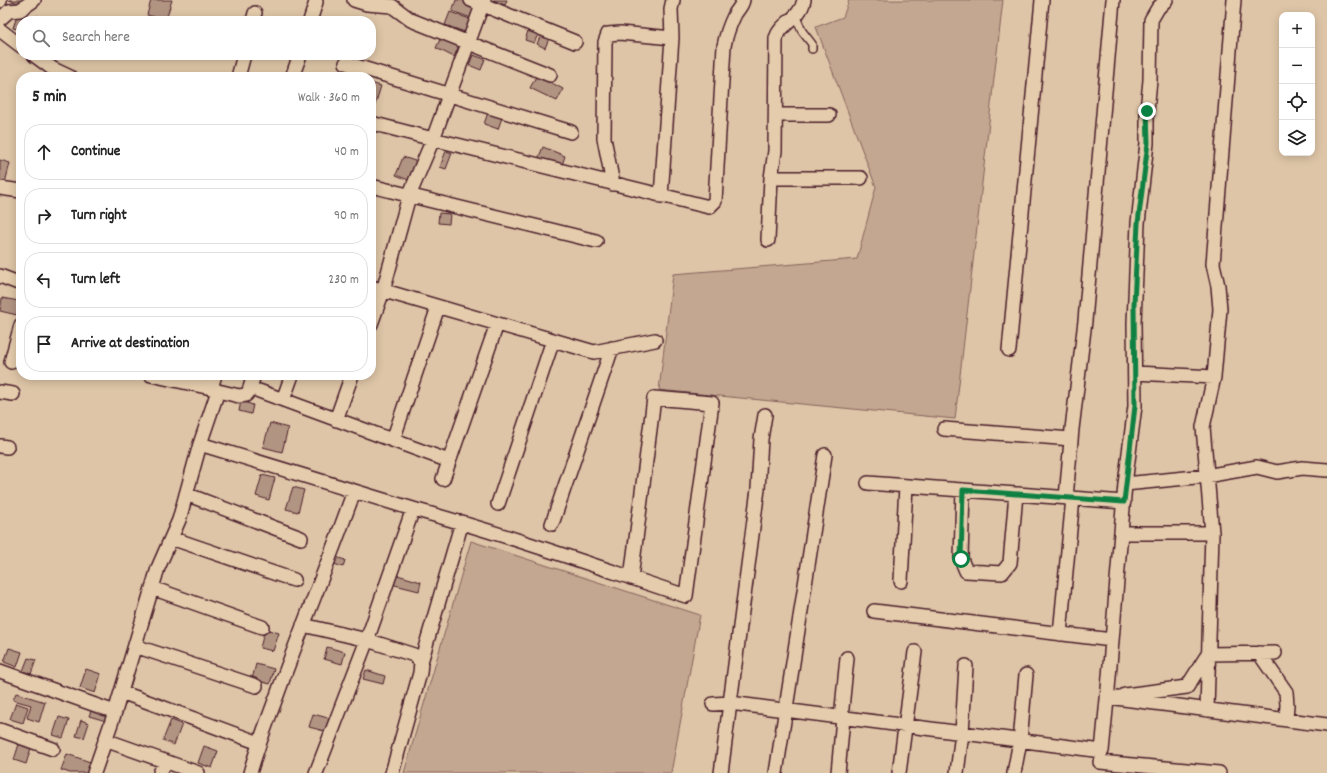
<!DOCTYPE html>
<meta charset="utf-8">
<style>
body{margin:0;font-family:Dekko,sans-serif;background:#f6f6f6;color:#222}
.controls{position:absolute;right:12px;top:12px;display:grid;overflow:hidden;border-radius:8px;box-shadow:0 2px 10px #0003}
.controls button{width:36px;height:36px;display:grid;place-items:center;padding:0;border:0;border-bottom:1px solid #e0e0e0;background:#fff;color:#222;font:20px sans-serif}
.stop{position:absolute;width:12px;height:12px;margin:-9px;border:3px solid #0b8043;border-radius:50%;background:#fff}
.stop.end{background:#0b8043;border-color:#fff;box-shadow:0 1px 4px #0008}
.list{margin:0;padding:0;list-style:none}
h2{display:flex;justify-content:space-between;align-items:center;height:52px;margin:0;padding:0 16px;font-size:17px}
h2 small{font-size:13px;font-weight:400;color:#767676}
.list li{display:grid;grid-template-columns:26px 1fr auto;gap:12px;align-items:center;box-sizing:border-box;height:56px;margin:0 8px 8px;padding:0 8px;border:1px solid #e0e0e0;border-radius:16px}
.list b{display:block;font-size:15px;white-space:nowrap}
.list em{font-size:13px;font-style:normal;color:#767676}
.icon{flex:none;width:22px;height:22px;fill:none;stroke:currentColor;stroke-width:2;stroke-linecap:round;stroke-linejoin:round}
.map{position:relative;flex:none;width:1327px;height:773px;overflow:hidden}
.search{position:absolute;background:#fff;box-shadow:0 2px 10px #0003;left:16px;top:16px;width:360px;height:44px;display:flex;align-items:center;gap:10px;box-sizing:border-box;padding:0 14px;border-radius:16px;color:#767676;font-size:15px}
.panel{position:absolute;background:#fff;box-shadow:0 2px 10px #0003;left:16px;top:72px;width:360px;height:308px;border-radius:16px}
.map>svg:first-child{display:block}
</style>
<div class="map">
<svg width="1327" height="773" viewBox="0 0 1327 773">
<rect width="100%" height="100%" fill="#dec5a7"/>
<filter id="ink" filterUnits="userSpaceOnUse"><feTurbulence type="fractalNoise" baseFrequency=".025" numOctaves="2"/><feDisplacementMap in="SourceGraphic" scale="8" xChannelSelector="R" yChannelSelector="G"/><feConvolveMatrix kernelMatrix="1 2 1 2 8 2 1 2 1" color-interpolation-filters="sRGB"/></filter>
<g filter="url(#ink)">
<path fill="#c3a790" stroke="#86635e" d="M849,0H1003L955,419L659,390L673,274L857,259L876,187L816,27L843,17Z
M471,541L700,615L671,773H404Z"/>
<path fill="#b29482" stroke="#4a1f2b" d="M9,0H22L21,4Z
M151,0H172L166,20L147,15Z
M456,0H467L476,3L471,18L452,11Z
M493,0H507L505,5Z
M450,12L470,19L465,32L445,25Z
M17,16L26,19L25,21H21V30L13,28Z
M37,16L58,21H36Z
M529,28L539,32L534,43L525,40Z
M542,32L550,36L545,48L537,44Z
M442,35L460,43L454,57L436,48Z
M473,55L485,59L481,70L469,65Z
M537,75L563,89L557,101L530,88Z
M371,83L381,86L375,105L371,104Z
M490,107L504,112L498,129L484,124Z
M543,147L565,156L561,168L538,159Z
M446,151L452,153L446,169L440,167Z
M403,157L418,162L411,181L396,175Z
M0,160L10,163L5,183L0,182Z
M439,213L450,214L449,224L438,223Z
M2,298L19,301L17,315L0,311Z
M241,401L253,405L251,414L239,411Z
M270,423L288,428L282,452L263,447Z
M262,475L275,478L269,500L256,496Z
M293,487L304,490L298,512L286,509Z
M336,557L345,560L343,567L334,564Z
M394,574L421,582L419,591L391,584Z
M265,629L279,633L273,651L260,648Z
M327,647L345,652L342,664L324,659Z
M9,648L22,652L17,667L4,662Z
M28,658L36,660L31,674L23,671Z
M256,664L274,669L270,684L252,679Z
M86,669L101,674L95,693L80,688Z
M366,670L385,676L383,684L363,679Z
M16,693L45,702L39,722L27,718L31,705L13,700Z
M16,703L28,707L23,723L10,719Z
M93,705L110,710L106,721L89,716Z
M313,714L332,719L328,732L309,727Z
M59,717L69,720L63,738L53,735Z
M81,720L89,723L84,738L76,736Z
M171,720L182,724L174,745L163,740Z
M19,744L31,748L26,764L14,760Z
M204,746L218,751L212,768L198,763Z
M67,754L93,763L89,773H70L61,770Z"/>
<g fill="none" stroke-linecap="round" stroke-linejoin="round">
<g stroke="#4a1f2b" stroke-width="10">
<path id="service" d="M796,17L802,31L812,44V49"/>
</g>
<g stroke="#4a1f2b" stroke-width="16">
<path id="minor" d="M354,0L367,4L392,6L411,20L550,75
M471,0L575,42
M0,1V0
M0,19L9,11L20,10L34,0
M253,21L255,13
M310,21L316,2
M0,30L21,46
M34,55L53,69L70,77
M346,63L571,132
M238,77L244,55
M292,77L300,55
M776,115H829
M371,123L433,139L709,207L715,201L724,46C726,35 730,24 735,14C738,9 742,6 743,0
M771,178L775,151L776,38C781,22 800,20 804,0
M613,184L604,138L605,42L608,34L620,33L672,38
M371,186L596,241
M0,188L21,191
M661,196L672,38L671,9L673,0
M768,240L771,178H861
M0,276L21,284
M371,287L594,352L655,340
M371,324L383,291L409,196L433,139L484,0
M21,325L15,347L21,348
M1009,350L1042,0
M11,362L15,347
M1135,373L1214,377
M151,375L211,388L218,391
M211,388L215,375
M259,391L449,461
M0,392L13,394
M283,400L292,375
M336,420L352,375
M944,429L1071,439
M393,440L438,307
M200,444L218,391L239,396L246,395L249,391L254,375
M0,446L7,447
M443,479L497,324
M868,483L1124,502
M1125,484L1135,406L1134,323L1138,223L1147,143V111L1150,80L1151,20L1158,8L1166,0
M963,490L961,559L966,571L1002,573L1010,563L1016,494
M186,494L301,538
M1066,498L1072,429L1085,321L1113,0
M498,504L553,340
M413,509C505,534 595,566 686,596L712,403L654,398L631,578
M552,524L612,348
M1121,533H1212
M171,538L294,580
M901,581L906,486
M152,588L262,627
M874,611L1112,640
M303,625L367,640L414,655L421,662L420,673L392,773
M1060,634L1073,498
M135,646L256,686
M1259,653L1286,692L1287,705L1286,720
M421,662L462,522
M0,671L115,712L158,568L179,520L200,444L413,509L367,640L316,773
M121,692L259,743
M1125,695L1187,687L1208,654L1275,653
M1108,697L1327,725
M713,704L730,703L758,489L761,439L765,415
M1207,710L1212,533L1203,427L1214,377L1220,309L1218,286L1213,264L1234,0
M841,718L847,658
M0,730L53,749
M105,740L198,773
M1100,762L1219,773
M94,773L115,712
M160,773L165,762
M250,773C258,744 270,715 280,687C304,621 331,557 354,491
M721,773L730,703L1102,751L1108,689L1125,484L1206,476L1257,467L1277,472L1302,468L1327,470
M776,773L825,455
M838,773L843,718
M899,773L915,652
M957,773L962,733L966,666
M1014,773L1020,741L1026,675"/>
</g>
<use href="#service" stroke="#e4ccac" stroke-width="7"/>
<use href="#minor" stroke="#e4ccac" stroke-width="13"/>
</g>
</g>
<g fill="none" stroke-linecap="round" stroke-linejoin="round" filter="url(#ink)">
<path stroke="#0b8043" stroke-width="5" d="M961,559L963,490L1124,502L1135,406L1134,304L1138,223L1148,143L1147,111"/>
</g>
</svg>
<div class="controls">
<button>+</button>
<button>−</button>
<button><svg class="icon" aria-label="locate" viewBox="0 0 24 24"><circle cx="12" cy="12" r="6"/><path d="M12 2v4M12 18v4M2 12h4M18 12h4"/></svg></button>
<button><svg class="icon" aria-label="layers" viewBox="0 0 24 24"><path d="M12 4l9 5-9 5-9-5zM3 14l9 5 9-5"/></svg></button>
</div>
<div class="stop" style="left:961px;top:559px"></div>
<div class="stop end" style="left:1147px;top:111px"></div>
<div class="search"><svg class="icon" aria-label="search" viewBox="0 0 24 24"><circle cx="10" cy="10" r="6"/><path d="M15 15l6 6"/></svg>Search here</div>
<section class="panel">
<h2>5 min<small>Walk · 360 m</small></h2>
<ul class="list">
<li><svg class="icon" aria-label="ahead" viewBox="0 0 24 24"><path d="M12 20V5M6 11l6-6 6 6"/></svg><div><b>Continue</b></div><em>40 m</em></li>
<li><svg class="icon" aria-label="right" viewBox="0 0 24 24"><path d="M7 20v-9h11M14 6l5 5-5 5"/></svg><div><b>Turn right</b></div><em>90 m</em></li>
<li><svg class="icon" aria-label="left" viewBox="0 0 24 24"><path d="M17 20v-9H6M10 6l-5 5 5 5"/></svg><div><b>Turn left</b></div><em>230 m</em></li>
<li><svg class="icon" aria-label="arrive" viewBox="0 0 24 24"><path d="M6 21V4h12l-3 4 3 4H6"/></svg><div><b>Arrive at destination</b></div></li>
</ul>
</section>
</div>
